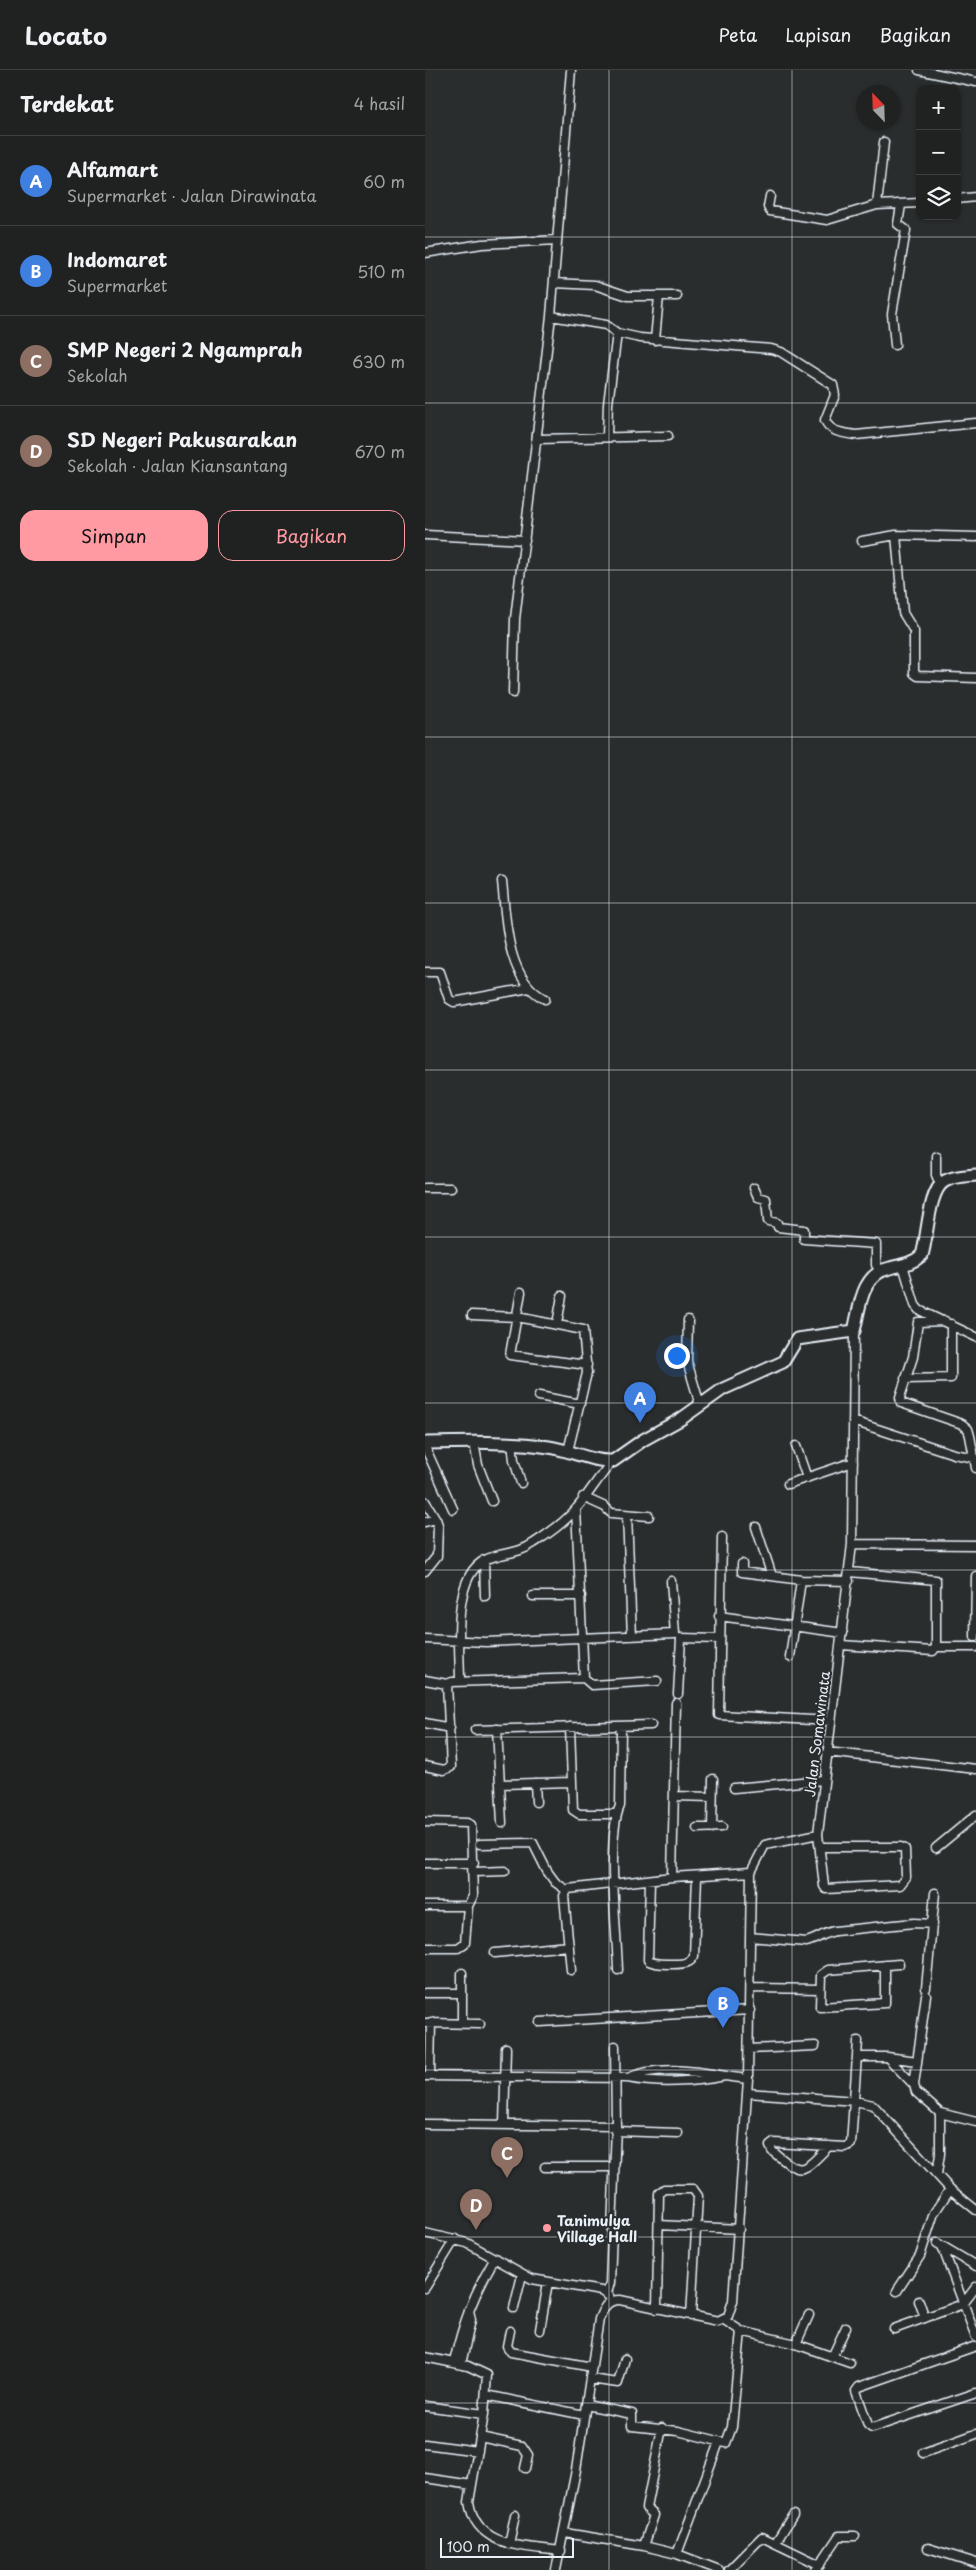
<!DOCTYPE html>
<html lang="id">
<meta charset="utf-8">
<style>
body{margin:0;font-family:"Playpen Sans",sans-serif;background:#2d2f2f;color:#f1f3f6}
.controls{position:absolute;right:15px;top:15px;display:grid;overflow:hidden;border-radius:10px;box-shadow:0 1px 4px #0004}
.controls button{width:45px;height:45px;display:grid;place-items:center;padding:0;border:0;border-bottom:1px solid #3d3f40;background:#202222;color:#f1f3f6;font:25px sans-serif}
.compass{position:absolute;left:431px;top:15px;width:45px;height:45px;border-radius:50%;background:#202222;box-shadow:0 1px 4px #0004;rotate:337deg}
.scale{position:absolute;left:15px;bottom:12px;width:134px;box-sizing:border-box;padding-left:5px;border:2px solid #e8f1f8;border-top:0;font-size:14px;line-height:18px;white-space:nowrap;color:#e8f1f8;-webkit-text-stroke:4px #2a2d2e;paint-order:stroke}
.you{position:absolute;left:251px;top:1285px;width:18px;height:18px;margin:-12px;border:4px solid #fff;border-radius:50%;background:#1a73e8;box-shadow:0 0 0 8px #1a73e833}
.badge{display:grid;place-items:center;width:32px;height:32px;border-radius:50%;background:#ff9aa2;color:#fff;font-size:16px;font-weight:700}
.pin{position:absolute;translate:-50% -41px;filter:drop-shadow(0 1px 2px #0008)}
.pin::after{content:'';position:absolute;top:26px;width:18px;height:15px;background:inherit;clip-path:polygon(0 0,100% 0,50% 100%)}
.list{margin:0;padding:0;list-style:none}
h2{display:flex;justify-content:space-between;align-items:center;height:65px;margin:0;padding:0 20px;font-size:21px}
h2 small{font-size:16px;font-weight:400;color:#a2a4a5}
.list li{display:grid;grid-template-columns:32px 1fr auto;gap:15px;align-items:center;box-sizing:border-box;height:90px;padding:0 20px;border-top:1px solid #3d3f40}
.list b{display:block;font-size:19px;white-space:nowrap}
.list p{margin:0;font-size:16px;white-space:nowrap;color:#a2a4a5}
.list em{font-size:16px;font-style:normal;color:#a2a4a5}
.actions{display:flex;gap:10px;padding:15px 20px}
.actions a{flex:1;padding:11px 0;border:1px solid #ff9aa2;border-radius:15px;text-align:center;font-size:18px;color:#ff9aa2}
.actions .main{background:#ff9aa2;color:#111}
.icon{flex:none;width:28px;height:28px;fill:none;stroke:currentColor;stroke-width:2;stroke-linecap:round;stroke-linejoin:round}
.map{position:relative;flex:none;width:551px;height:2500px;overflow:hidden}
header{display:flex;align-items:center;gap:30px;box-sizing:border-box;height:70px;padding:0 25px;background:#202222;border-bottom:1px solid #3d3f40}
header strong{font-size:24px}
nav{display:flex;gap:28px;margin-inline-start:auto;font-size:18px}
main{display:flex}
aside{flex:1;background:#202222}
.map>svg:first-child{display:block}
</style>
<header>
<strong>Locato</strong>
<nav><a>Peta</a><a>Lapisan</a><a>Bagikan</a></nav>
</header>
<main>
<aside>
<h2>Terdekat<small>4 hasil</small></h2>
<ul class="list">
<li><span class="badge" style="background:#3f7fe0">A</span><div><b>Alfamart</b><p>Supermarket · Jalan Dirawinata</p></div><em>60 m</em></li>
<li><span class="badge" style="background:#3f7fe0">B</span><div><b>Indomaret</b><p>Supermarket</p></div><em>510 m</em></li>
<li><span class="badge" style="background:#8d6e63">C</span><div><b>SMP Negeri 2 Ngamprah</b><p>Sekolah</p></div><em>630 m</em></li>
<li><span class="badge" style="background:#8d6e63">D</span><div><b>SD Negeri Pakusarakan</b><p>Sekolah · Jalan Kiansantang</p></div><em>670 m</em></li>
</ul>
<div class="actions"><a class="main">Simpan</a><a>Bagikan</a></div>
</aside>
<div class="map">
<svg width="551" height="2500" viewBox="0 0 551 2500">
<rect width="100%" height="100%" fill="#2a2d2e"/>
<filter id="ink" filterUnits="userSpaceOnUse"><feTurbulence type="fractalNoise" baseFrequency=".02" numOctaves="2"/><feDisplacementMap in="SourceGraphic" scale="10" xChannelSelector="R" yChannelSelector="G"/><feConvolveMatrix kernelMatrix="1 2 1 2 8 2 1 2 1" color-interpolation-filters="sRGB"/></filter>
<g filter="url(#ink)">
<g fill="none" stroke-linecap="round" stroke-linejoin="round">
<g stroke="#e8f1f8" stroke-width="11">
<path id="street" d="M494,0L551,12
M345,126L343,137L345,141L402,150L452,135L495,133
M532,129L551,127
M452,135L459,72
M0,183L57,174L132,170
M129,213L170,215L203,226H252
M126,246L181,255L192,263L215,268L346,279L356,282L408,315L410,325L400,350C405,363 419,363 431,365L551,353
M230,270L234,226
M470,275L467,244L481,160L473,154L476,135
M182,366L183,334L192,263
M113,369L243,366
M0,465L100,470
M471,465L478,543L489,561V603L493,606L551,608
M437,471L471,465L551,467
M88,623L90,549L126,246L146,0
M77,811C81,849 81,910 120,929
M0,902H15L24,929L29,932L104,918
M511,1086V1105L515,1114
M0,1118H26
M329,1118L333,1127L341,1129L343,1151L352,1153L353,1157L379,1160V1169L451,1174V1195L455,1200
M478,1195L490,1235L494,1240L551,1267
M96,1222L85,1285L162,1295
M47,1245L92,1247L158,1260L162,1303L143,1381
M263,1250L262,1291L275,1335
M520,1251L493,1252L488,1287L475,1327L476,1333L482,1335L537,1354L543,1359L545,1366L551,1398
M132,1254L137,1226
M480,1309L526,1308V1254
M114,1326L155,1334
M428,1351L529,1384L550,1388
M49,1372L53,1395L67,1431
M87,1372L89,1390L96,1413
M371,1376L382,1408
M0,1377L28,1439
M363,1414L428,1392
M158,1427L180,1437L186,1443L224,1446
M0,1431L11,1449L0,1452
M151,1439L159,1608L167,1615L232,1611
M202,1445L207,1566
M331,1457L347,1506
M297,1467L294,1645L406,1651
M427,1474L551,1475
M59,1490L60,1526
M317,1494V1502L376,1510L424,1511
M0,1501L12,1486L13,1455L11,1449
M108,1526H156
M294,1546L418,1563
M550,1567L551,1506
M0,1569L61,1572L250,1564L246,1511
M416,1575L508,1581L511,1577V1510L425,1502
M511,1577H551
M365,1587L376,1510
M0,1610L22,1614L27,1612L159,1608
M35,1611C35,1579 26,1507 60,1490C76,1482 92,1485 109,1473C123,1464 140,1452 151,1439C164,1424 174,1406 188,1391
M253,1624L256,1568L294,1569
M0,1653L25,1658
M145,1657L148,1740L154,1744H191
M72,1659L77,1753
M50,1660L226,1655
M402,1682L551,1699
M0,1696L19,1700L26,1697L22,1614
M110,1713L111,1732
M75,1714L146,1712
M309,1718L398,1710
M249,1726L287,1727
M0,1752L42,1753L46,1755L48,1826L43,1836L40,1873L33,1878H0
M272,1758L297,1757
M287,1758L288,1709
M393,1764L399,1816L401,1819L475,1815L481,1807L480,1779L476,1777H395
M55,1774L108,1773L122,1801L130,1812L141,1820
M511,1778L551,1745
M0,1793H49
M49,1802L80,1801
M247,1807L251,1633
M225,1810L223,1890C227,1895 257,1895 263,1892C266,1891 267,1889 269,1886L272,1806
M0,1836H43
M325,1867L381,1872C391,1870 398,1863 410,1861L489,1853L508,1854
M70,1883L144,1876
M460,1895V1933L395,1937L396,1905L403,1900L474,1894
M146,1900L139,1826L143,1819L247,1807L326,1802
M193,1900C192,1864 181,1765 195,1736L196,1656
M37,1903V1953
M325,1918L395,1919
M501,1918L510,1823
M0,1923H37
M501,1925L489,2015L491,2022L515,2043V2084L512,2104
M115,1952L325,1940
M0,1953L55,1954
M324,1979L390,1976
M433,1987H462L492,1991
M462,1987L489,2015
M0,2006L203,2008C233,2014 270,2012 300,2006
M5,2006L6,1952
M203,2008C238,1992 287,2005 323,2009
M323,2023L430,2031L448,2035L525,2119L551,2140
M515,2043L551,2052
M0,2054L191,2056
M79,2055L81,1978
M190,2061L253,2063
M404,2076C376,2104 378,2106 347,2081L345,2076L349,2073L420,2077L426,2074L433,1971
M120,2097H189
M234,2155L314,2159
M0,2163L42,2173L107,2209L176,2221L184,2226
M512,2173L551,2196
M517,2176L551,2267
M0,2218L30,2169
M472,2221L495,2186L509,2143L525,2119
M182,2223L185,2213L191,2056L190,1976
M494,2231L500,2248
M89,2238L97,2205
M232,2239L234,2123L239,2119H268L273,2126L266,2246
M299,2250L316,2261L371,2274L425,2293
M469,2259L538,2234L551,2217
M115,2260L123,2212
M85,2261L82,2276L86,2282L167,2297
M371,2274L384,2245
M551,2276L434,2317L431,2321L443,2355L447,2358L551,2323
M408,2285L421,2257
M0,2287L43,2296L62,2305L59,2344L44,2432C51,2478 99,2476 136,2481
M29,2292C38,2253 49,2223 70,2188
M36,2294L46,2250L44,2240
M165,2309L193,2313L200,2289
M61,2325L159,2345
M161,2335L207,2344V2356L253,2361L301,2373L307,2357L316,2261
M0,2336L59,2344
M55,2367L97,2376L103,2385L100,2398
M0,2374L53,2381
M498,2383L551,2364
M0,2408L47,2415
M140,2463L219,2476L252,2484L294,2500
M351,2472L368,2445
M84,2474L90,2445
M219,2476L229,2445L221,2438L237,2358
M503,2478L551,2493
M252,2484L294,2372
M131,2500L151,2400L174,2249C178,2239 182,2229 195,2230L293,2251L303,2246L308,2231L323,2009L326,1802L340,1775L393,1764L427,1474L429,1261
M304,2500L337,2467L395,2495
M391,2500L414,2466H430"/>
</g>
<g stroke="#e8f1f8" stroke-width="15">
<path id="secondary" d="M0,1373C42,1372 82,1371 124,1377C146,1380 166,1392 188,1391L218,1370L256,1349L298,1319L358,1292L372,1269L429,1261C435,1237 436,1204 465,1198C477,1195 487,1194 497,1185C503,1167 503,1120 520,1111C529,1106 541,1106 551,1105"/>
</g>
<use href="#street" stroke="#2a2d2e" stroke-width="8"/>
<use href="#secondary" stroke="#2a2d2e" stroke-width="11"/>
</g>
</g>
<path fill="none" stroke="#e8f1f8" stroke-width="1" stroke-opacity="0.55" d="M184,0V2500M367,0V2500M0,167H551M0,333H551M0,500H551M0,667H551M0,833H551M0,1000H551M0,1167H551M0,1333H551M0,1500H551M0,1667H551M0,1833H551M0,2000H551M0,2167H551M0,2333H551"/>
<circle fill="#ff9aa2" stroke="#2a2d2e" stroke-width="2" cx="122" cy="2158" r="5"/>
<g text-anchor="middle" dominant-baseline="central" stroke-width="4" stroke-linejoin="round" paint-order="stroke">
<g font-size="14" fill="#e8f1f8" stroke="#2a2d2e">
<text transform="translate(392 1664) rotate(-83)">Jalan Somawinata</text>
</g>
<g font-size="14" font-weight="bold" fill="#e8f1f8" stroke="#2a2d2e" text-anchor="start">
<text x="132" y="2150">Tanimulya<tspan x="132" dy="16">Village Hall</tspan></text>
</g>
</g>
</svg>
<div class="controls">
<button>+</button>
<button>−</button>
<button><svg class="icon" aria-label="layers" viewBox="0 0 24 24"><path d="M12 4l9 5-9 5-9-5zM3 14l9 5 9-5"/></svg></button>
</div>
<svg class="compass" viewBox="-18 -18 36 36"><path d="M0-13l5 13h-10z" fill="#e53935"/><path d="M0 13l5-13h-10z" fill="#a2a4a5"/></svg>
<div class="scale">100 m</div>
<div class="you"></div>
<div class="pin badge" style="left:215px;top:1353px;background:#3f7fe0">A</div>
<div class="pin badge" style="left:298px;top:1958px;background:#3f7fe0">B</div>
<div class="pin badge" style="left:82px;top:2108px;background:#8d6e63">C</div>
<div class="pin badge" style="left:51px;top:2160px;background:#8d6e63">D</div>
</div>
</main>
